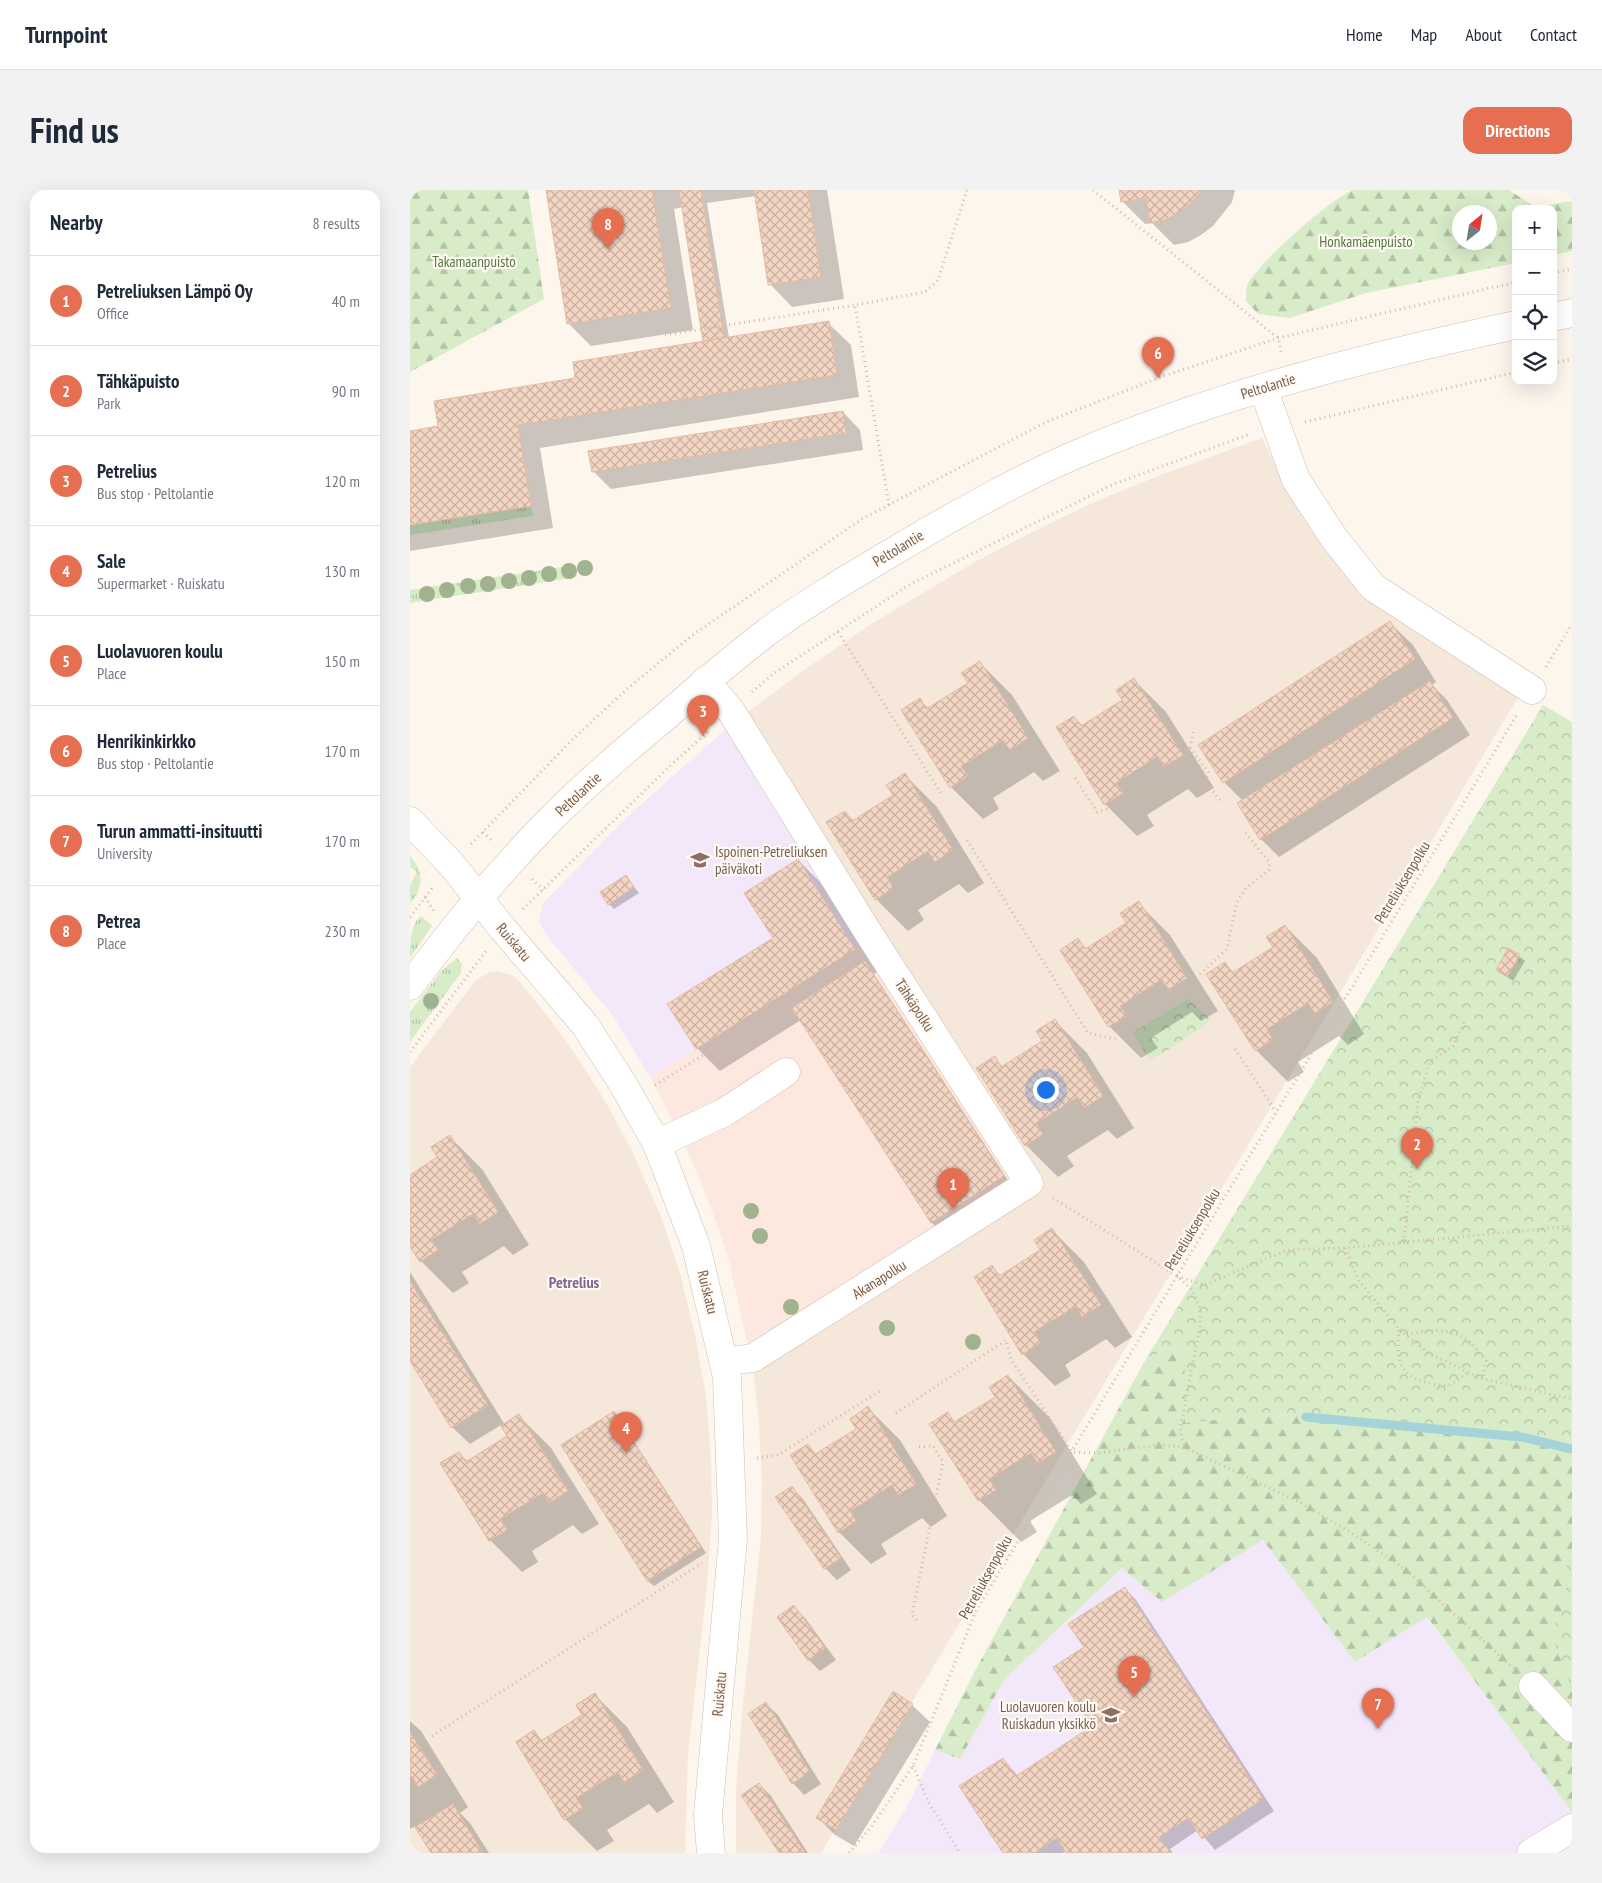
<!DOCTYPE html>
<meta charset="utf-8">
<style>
body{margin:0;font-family:"PT Sans Narrow",sans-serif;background:#f2f2f3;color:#1f2937}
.controls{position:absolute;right:15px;top:15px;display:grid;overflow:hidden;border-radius:10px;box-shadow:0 5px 20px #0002}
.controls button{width:45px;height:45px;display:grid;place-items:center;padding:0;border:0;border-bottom:1px solid #e0e1e3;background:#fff;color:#1f2937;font:25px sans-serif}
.compass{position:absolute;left:1042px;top:15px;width:45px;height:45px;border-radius:50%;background:#fff;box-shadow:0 5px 20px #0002;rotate:30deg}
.you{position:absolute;left:635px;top:899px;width:18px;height:18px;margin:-12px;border:4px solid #fff;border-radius:50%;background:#1a73e8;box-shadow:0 0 0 8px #1a73e833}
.badge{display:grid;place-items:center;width:32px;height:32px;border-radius:50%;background:#e76f51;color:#fff;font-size:16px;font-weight:700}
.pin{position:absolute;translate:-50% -41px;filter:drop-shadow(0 1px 2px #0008)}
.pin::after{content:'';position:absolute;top:26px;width:18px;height:15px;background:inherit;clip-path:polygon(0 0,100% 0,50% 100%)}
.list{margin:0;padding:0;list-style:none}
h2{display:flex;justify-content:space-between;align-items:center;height:65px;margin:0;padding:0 20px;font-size:21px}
h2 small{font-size:16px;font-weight:400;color:#747a83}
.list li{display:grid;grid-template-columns:32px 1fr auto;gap:15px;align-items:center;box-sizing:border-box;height:90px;padding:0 20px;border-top:1px solid #e0e1e3}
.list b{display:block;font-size:19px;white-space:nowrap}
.list p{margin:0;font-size:16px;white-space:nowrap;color:#747a83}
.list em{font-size:16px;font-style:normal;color:#747a83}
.icon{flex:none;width:28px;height:28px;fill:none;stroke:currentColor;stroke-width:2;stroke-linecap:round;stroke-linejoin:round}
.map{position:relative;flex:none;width:1162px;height:1663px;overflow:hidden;border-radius:15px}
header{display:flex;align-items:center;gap:30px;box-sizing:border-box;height:70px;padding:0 25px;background:#fff;border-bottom:1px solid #e0e1e3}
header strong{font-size:24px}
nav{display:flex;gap:28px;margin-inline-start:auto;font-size:18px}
.intro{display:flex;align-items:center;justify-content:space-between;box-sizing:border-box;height:120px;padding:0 30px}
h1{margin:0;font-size:35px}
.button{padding:12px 22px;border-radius:15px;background:#e76f51;color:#fff;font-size:18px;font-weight:700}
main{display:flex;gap:30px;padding:0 30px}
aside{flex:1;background:#fff;border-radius:15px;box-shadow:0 5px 20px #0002}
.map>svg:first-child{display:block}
</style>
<header>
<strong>Turnpoint</strong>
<nav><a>Home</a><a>Map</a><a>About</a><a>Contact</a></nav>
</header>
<div class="intro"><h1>Find us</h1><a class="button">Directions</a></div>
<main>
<aside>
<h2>Nearby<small>8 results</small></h2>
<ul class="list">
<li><span class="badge">1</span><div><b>Petreliuksen Lämpö Oy</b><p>Office</p></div><em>40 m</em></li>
<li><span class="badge">2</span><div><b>Tähkäpuisto</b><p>Park</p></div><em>90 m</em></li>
<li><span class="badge">3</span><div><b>Petrelius</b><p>Bus stop · Peltolantie</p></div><em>120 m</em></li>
<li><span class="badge">4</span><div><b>Sale</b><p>Supermarket · Ruiskatu</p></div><em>130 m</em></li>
<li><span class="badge">5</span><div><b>Luolavuoren koulu</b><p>Place</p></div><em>150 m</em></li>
<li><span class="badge">6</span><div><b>Henrikinkirkko</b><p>Bus stop · Peltolantie</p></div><em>170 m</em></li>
<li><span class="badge">7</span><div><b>Turun ammatti-insituutti</b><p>University</p></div><em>170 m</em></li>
<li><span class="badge">8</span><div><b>Petrea</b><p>Place</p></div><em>230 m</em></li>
</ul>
</aside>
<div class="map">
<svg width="1162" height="1663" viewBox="0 0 1162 1663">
<defs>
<pattern id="grass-tufts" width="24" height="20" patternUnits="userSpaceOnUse" patternTransform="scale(1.25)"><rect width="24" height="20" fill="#d8ecc9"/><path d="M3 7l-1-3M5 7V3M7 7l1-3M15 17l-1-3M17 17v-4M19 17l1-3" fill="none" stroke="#b4c2a5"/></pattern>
<pattern id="forest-firs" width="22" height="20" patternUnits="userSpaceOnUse" patternTransform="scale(1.25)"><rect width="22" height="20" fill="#d8ecc9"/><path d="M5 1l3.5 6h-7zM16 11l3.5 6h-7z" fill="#b4c2a5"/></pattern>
<pattern id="park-crowns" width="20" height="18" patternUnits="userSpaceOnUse" patternTransform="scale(1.25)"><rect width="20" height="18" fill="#d8ecc9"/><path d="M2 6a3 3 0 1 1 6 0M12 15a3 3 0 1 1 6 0" fill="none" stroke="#b4c2a5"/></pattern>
<pattern id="building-cross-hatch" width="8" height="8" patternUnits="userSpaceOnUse" patternTransform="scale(1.25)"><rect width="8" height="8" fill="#f3d5c3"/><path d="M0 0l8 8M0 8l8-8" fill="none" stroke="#cab0a1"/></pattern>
</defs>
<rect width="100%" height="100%" fill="#fdf6ec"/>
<path fill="#f5e8da" d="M852,248L876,297L894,326L1112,501L411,1663H326V1602L331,1533L351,1346L352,1290L349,1234L343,1178L628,983L335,524L390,483L461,434L565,372L624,341L689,310L748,286Z
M87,781L102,785L109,791L136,824L166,865L197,914L223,963L252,1029L270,1083L285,1145L296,1206L301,1271L302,1322L297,1397L278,1564L275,1663H0V877L65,791L79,782Z"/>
<path fill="#fde8e0" d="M456,752L605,986L338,1156L319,1071L300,1015L277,960L240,887Z"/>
<path fill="#f3e8fa" d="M318,537L456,752L240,887L204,827L137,746L129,731L133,713L218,626Z
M853,1349L945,1472L1016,1427L1162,1622V1663H468L497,1617L525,1560L550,1569L594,1490L712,1378L752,1411Z"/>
<path fill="url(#grass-tufts)" d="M121,316L123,326L0,345V335Z
M165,375L167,387L0,413V400Z
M0,666C15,682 13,698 0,714V695L7,682L0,677Z
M11,726L22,736L0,768C0,752 0,735 11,726Z
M47,768L52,774L51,783L0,852V822L32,780Z"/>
<path fill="url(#forest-firs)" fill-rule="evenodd" d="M0,0H118L134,109L0,182Z
M943,0H1099L1125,17L1162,11V61L1143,65V19H1106V73L956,103L880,128L848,124L836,111C836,106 836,100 837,96C843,77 924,6 943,0ZM1080,22V52H1050V22Z
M1162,1052V1622L1017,1427L945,1472L853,1350L752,1412L712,1378L594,1490L550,1569L525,1560L566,1479L732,1176L756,1157L774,1161L870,1224L895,1226Z"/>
<path fill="url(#park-crowns)" d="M1133,515L1162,532V1259L1111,1247L870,1224L775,1233L774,1161L756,1157L732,1176Z
M778,809L801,830L760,859L740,870L722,843Z
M1162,1362V1499L1141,1444L1156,1411L1157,1367Z"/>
<path fill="#0003" d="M137,0H417L434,109L382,117L360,94L346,6L297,13L319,148L418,133L441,155L449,207L130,258L143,338L0,361V242L29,237L167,190L294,152L273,17L264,19L283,140L181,156L158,133Z
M711,0H825L822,12L803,36L791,45L778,52L764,55L742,33L735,34L712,11Z
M433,222L450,240L453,260L201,299L183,281Z
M980,433L1003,455L1026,492L1022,495L1037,510L1060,545L869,667L851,649L829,614L833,611L814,592Z
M570,473L602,505L650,581L633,591L624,582L583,608L589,619L573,629L541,597L510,510L519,519L559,494Z
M724,490L756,522L804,598L787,608L778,599L737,625L744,636L727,646L695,614L664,527L673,536L714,510Z
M495,585L527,617L574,693L558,703L549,694L508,720L514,730L498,741L466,709L435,622L444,631L485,606Z
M388,670L411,693L467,782L464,784L599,992L527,1038L522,1033L391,830L310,881L287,858L259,815L364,748Z
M216,687L229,703L204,719L199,714Z
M728,713L760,745L808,821L791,831L782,822L741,848L748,858L731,868L699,836L652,760L668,750L677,759L718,733Z
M875,736L907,768L954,844L938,855L929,846L888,872L894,882L878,892L846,860L815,773L824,783L864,757Z
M1109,766L1115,771L1103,791L1087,780Z
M645,831L677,863L724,938L707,949L698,940L657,966L664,976L648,987L616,955L584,868L593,877L634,851Z
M40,947L72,979L119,1055L103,1065L94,1056L52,1082L59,1093L43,1103L11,1071L0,1054V986L29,968Z
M642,1040L674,1072L722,1147L705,1158L696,1149L655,1175L661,1186L645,1196L613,1164L582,1077L591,1086L632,1060Z
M0,1082L95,1235L109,1226L141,1258L189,1334L172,1344L163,1335L122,1361L128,1372L112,1382L80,1350L49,1263L58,1272L99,1247L91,1235L60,1254L42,1237L0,1169Z
M598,1186L640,1228L687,1304L671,1314L662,1305L620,1331L627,1342L611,1352L569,1310L537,1224L546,1233L587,1207Z
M458,1218L490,1250L537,1326L521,1337L512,1328L471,1354L477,1364L461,1374L429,1342L381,1266L398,1256L407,1265L448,1239Z
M204,1223L209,1228L296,1363L244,1396L238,1391L152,1255Z
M381,1297L393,1309L441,1380L427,1390L415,1378Z
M715,1398L726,1410L864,1621L805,1660L788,1640L760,1659L763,1663H658L656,1661L653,1663H594L593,1569L608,1586L683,1536L675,1458Z
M384,1417L395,1428L426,1470L410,1481L399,1470Z
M185,1505L217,1537L264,1612L247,1623L239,1614L197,1640L204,1651L187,1661L155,1629L124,1542L133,1551L174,1526Z
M356,1514L368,1525L411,1594L394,1605L383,1593Z
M502,1515L520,1532L444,1656L425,1645L407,1627Z
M0,1531L11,1541L58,1617L50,1623L60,1633L79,1663H23L6,1636L0,1639Z
M349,1594L361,1606L398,1663H370Z"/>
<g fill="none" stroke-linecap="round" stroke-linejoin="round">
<path stroke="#a5d3da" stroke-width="9" d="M896,1227L1111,1247L1162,1259"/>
</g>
<path fill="url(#building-cross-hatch)" stroke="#e6bba3" d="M136,0H242L261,118L157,134Z
M269,0H291L314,148L293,151Z
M344,0H398L411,87L358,95Z
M709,0H792L781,13L768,23L755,30L740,33L736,8L711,12Z
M419,131L427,185L108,235L121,316L0,335V241L28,236L24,211L165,188L163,172Z
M433,221L436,243L182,282L178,261Z
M980,431L1005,469L813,593L788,555Z
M570,471L618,548L600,560L593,550L551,576L558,586L540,598L491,520L510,508L516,519L558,493L551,483Z
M724,488L773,565L754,577L748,566L706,593L713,603L694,615L646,537L664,526L671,536L712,510L706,500Z
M1020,491L1043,528L850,650L827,613Z
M495,583L543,660L525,672L518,661L477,687L483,698L465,710L416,632L435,621L442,631L483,605L476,595Z
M388,669L445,759L286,859L257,814L363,748L334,703Z
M216,685L224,697L198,715L190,702Z
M729,711L777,788L758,800L752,789L710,816L717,826L698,837L650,760L668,748L675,759L716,733L710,723Z
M875,735L923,812L905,823L898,813L857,839L863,850L845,861L796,784L815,772L822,783L863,757L856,747Z
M1098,758L1110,765L1097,787L1086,780Z
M455,771L594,986L521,1033L382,818Z
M645,829L693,906L674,918L668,907L626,933L633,944L615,956L566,878L585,866L591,877L632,851L626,841Z
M40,945L88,1022L70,1034L63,1024L21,1050L28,1060L10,1072L0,1057V985L27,967L21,957Z
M642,1038L691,1115L672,1127L666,1116L624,1142L630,1153L612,1165L564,1087L582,1075L589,1086L630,1060L624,1050Z
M0,1091L78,1215L41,1238L0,1171Z
M598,1185L646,1262L628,1273L621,1263L579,1289L586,1300L568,1311L519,1234L538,1222L544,1232L585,1207L579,1197Z
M458,1216L506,1294L488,1305L482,1295L440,1321L446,1331L428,1343L380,1265L398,1254L405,1264L446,1239L440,1229Z
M204,1221L291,1357L237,1391L151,1255Z
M109,1224L158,1301L139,1313L133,1303L90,1329L97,1340L79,1351L30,1273L49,1262L56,1272L97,1246L91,1236Z
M109,1224L158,1301L139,1313L133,1303L90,1329L97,1340L79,1351L30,1273L49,1262L56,1272L97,1246L91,1236Z
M382,1296L431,1368L414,1379L365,1307Z
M715,1397L853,1609L792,1649L778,1628L749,1647L761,1663H656L647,1648L624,1663H593L549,1596L593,1568L606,1586L682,1536L643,1477L674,1457L658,1434Z
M384,1415L415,1458L398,1471L367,1427Z
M483,1501L503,1514L426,1640L406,1628Z
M185,1503L233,1580L214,1592L208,1582L166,1608L173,1618L154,1630L106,1552L124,1540L131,1551L172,1525L166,1515Z
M185,1503L233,1580L214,1592L208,1582L166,1608L173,1618L154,1630L106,1552L124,1540L131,1551L172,1525L166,1515Z
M356,1512L400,1582L382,1594L338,1524Z
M0,1542L27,1585L8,1597L2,1586L0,1587Z
M0,1542L27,1585L8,1597L2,1586L0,1587Z
M349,1593L395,1663H369L331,1605Z
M43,1614L73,1663H21L5,1637Z"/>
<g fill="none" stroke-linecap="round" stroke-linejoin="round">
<g stroke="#d1beb0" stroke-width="29">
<path id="minor" d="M1143,127L1162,123
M853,198L886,290L924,348L963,397L1122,500
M295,491L321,521L456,739L619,993L343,1168L314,1172
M0,631L42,675L93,739L175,835L213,894L247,954L286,1056L317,1187L323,1349L298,1625L301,1663
M0,796C42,739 87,684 137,633C174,595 214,561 255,527C288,498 322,469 357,442C399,411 446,384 491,357C548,323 607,290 667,264C808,204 956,167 1106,135
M247,954L315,922L376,882
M1123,1496L1162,1538
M1121,1663L1162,1638"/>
</g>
<path stroke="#d9b8a5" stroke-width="3" stroke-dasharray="1 4" stroke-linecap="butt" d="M683,0L868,148L872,165
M1143,83L1162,79
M255,145L445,115
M1143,173L1162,169
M895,232L1106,182
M479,315L445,115L515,102L528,90L557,0
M428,442L531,603
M1136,477L1162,434
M342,502L363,484L499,395L704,294L840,244
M780,558L799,583L795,592
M665,588L687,622L795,592L810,610
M733,609L768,576L780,558L784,539
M73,642L83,652
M557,650L678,843L708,850
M61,654L163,549L218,498L284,444L452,329L636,232L748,188L868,148L1106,92
M122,689L133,700
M15,707L24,722
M113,719L261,575L300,540
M0,727L24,696
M790,784L817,759L827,712L836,698L859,680V672L834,641
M825,859L866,922
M0,862L76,761
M245,895L444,772
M643,1008L767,1086L783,1101L790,1119V1137L770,1239L774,1257
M994,1052L1008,911L1019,875L1022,870L1043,856L1054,832
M935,1058L949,1091L989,1139L1020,1164L1073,1189L1162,1209
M767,1086L794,1095L877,1060L935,1058L1162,1036
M989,1140C986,1167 988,1187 1019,1193C1024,1195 1033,1196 1038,1195C1045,1193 1052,1186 1058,1183
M997,1145C1018,1139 1042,1137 1061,1153C1066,1158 1071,1165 1076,1171L1073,1189
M486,1223L596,1150L601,1169L662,1262L688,1263L748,1255L774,1257L887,1311L940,1342L995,1379L1104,1479
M509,1257L523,1256L533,1272L502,1425L509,1432
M347,1268L368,1265L470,1201
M22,1546L292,1373
M503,1576L519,1613L550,1663
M439,1663L462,1636L503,1576L566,1421L767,1086L1108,523"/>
<use href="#minor" stroke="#fff" stroke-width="28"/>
</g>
<g fill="#a0b28e">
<circle cx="175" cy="378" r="8"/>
<circle cx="159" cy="381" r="8"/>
<circle cx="139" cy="384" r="8"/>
<circle cx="119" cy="388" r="8"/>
<circle cx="99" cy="391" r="8"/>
<circle cx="78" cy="394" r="8"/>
<circle cx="58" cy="396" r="8"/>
<circle cx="37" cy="400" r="8"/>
<circle cx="17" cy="404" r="8"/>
<circle cx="21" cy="811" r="8"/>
<circle cx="341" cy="1021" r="8"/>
<circle cx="350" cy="1046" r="8"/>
<circle cx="381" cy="1117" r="8"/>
<circle cx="477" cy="1138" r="8"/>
<circle cx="563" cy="1152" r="8"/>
</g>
<defs>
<g id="school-bare" transform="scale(1.5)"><path d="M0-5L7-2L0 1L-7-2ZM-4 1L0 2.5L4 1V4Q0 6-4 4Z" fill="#8d6e63" stroke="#fffaf3" stroke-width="2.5" paint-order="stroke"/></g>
</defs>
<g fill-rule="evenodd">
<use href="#school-bare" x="290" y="670"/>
<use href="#school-bare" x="701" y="1525"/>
</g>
<g text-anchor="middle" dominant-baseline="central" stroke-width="4.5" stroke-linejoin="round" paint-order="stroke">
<g font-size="15" fill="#537a41" stroke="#fffaf3">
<text x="956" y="51">Honkamäenpuisto</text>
<text x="64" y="71">Takamaanpuisto</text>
</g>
<g font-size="15" fill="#7a5c4d" stroke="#fffaf3">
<text transform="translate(858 196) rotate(-17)">Peltolantie</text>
<text transform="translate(488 358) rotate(-31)">Peltolantie</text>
<text transform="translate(168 604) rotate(-43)">Peltolantie</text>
<text transform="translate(992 692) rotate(-59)">Petreliuksenpolku</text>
<text transform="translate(104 752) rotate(50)">Ruiskatu</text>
<text transform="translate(505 815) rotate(57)">Tähkäpolku</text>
<text transform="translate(782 1039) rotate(-59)">Petreliuksenpolku</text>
<text transform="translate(469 1089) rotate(-32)">Akanapolku</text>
<text transform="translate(298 1102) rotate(76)">Ruiskatu</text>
<text transform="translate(575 1387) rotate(-61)">Petreliuksenpolku</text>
<text transform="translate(309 1504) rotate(-85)">Ruiskatu</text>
</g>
<g font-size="15" fill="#785e54" stroke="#fffaf3" text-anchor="start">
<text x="305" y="661">Ispoinen-Petreliuksen<tspan x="305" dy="17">päiväkoti</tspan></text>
<text x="686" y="1516" text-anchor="end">Luolavuoren koulu<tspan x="686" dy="17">Ruiskadun yksikkö</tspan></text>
</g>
<g font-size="16" font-weight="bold" fill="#846695" stroke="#fffaf3">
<text x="164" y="1092">Petrelius</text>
</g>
</g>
</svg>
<div class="controls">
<button>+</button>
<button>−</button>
<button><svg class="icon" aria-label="locate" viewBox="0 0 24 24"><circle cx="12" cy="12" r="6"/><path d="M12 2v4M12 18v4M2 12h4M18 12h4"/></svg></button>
<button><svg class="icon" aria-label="layers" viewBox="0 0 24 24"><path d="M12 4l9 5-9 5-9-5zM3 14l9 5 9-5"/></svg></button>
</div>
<svg class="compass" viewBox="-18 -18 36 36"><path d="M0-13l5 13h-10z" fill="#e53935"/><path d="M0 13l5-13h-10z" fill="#747a83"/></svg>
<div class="you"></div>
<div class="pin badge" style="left:543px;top:1019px">1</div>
<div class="pin badge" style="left:1007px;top:979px">2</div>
<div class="pin badge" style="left:293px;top:546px">3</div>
<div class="pin badge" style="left:216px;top:1263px">4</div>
<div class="pin badge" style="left:724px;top:1507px">5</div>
<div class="pin badge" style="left:748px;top:188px">6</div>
<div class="pin badge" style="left:968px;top:1539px">7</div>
<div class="pin badge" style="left:198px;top:59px">8</div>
</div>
</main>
